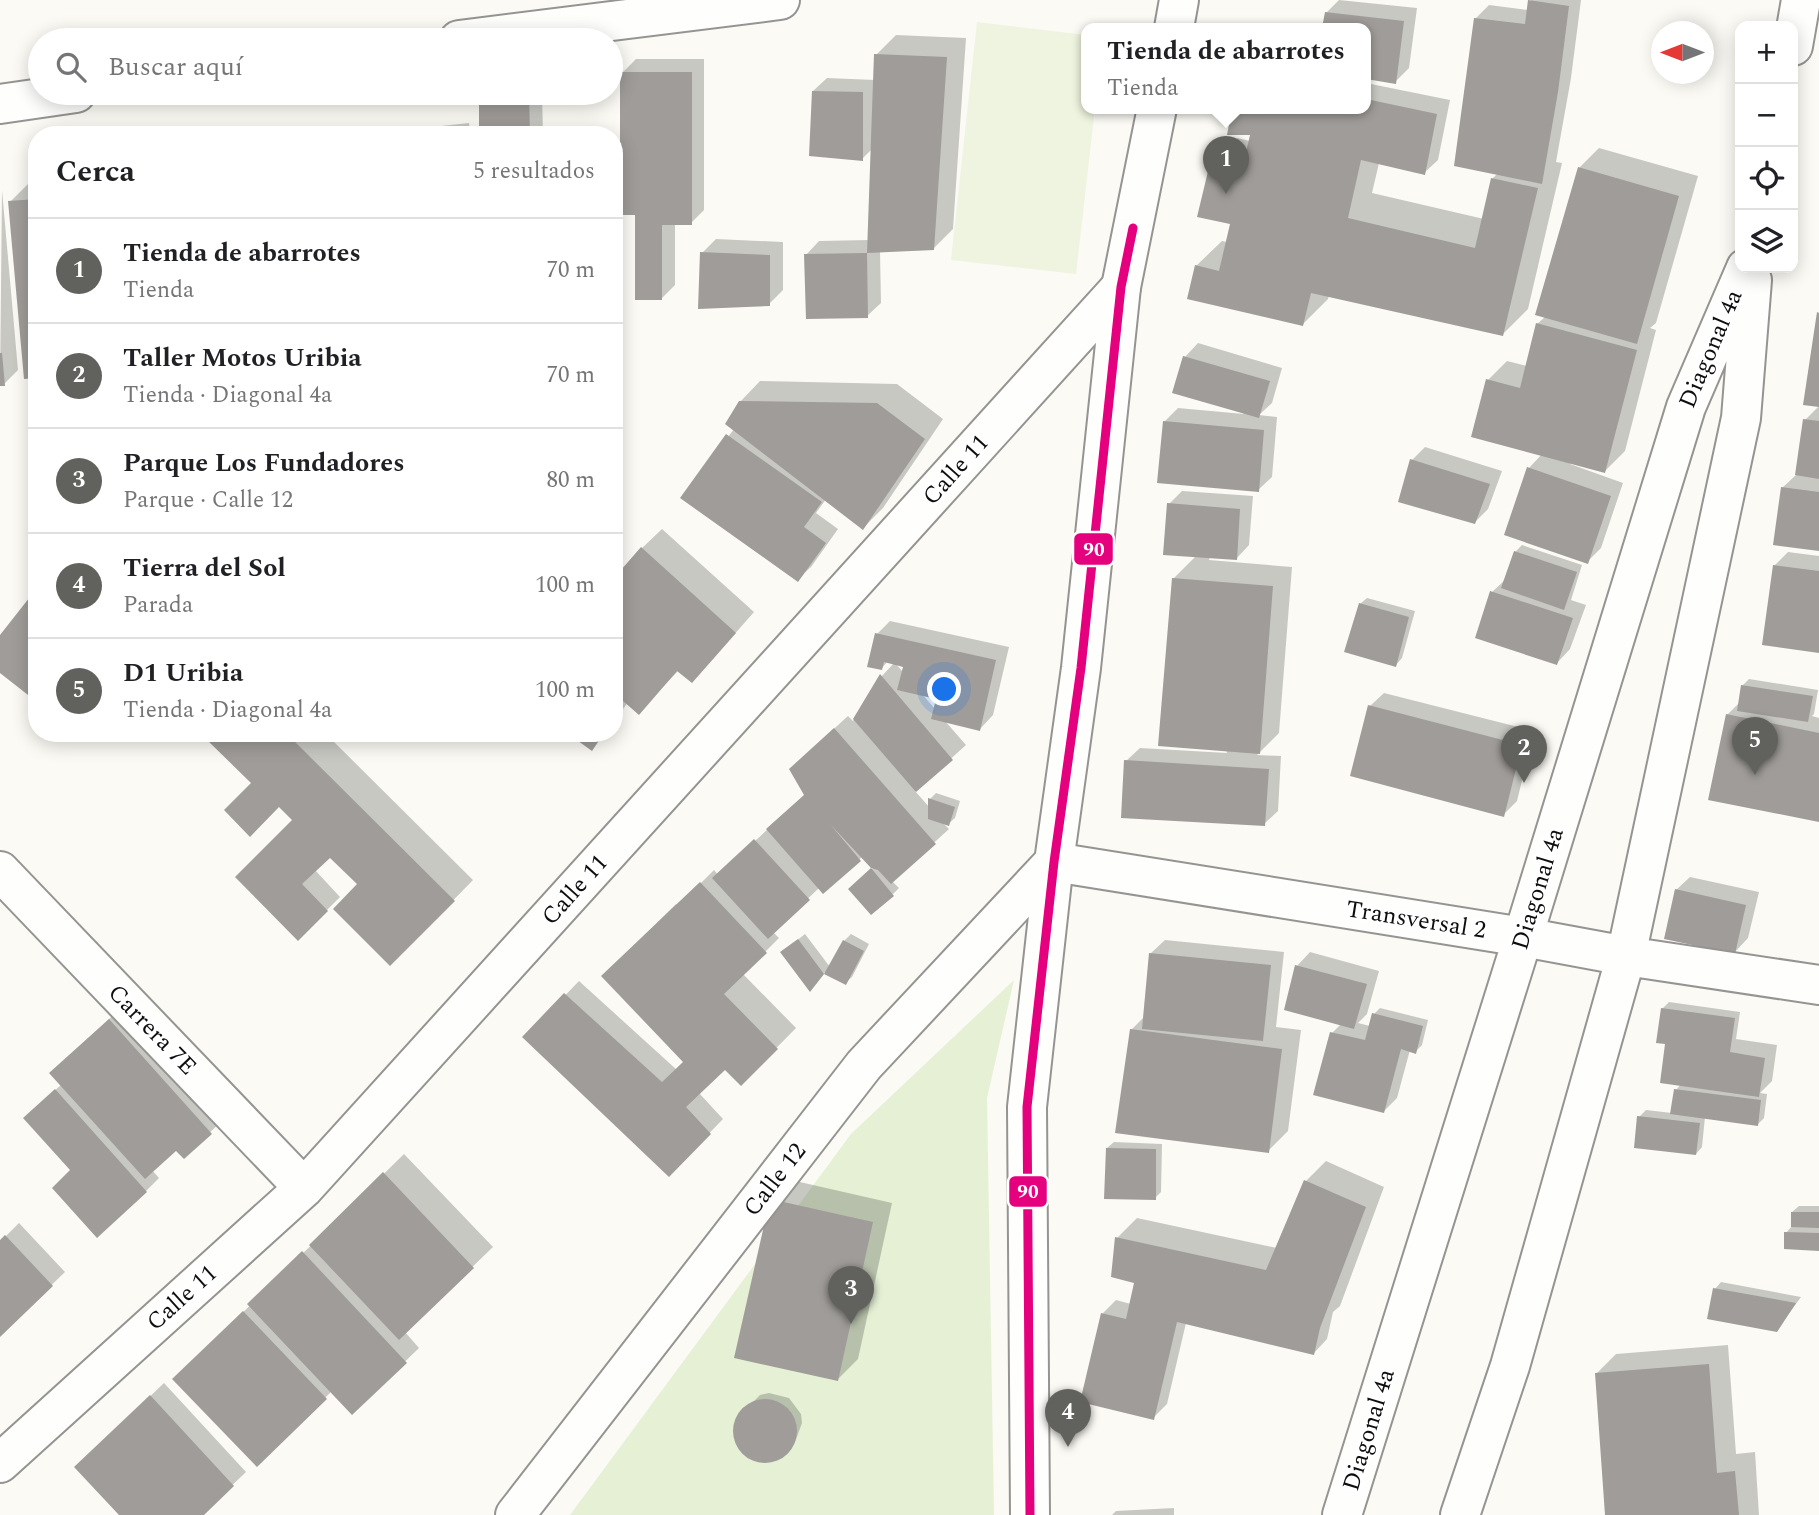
<!DOCTYPE html>
<html lang="es">
<meta charset="utf-8">
<style>
body{margin:0;font-family:Spectral,serif;background:#f2f2f2;color:#202124}
.controls{position:absolute;right:21px;top:21px;display:grid;overflow:hidden;border-radius:14px;box-shadow:0 4px 18px #0003}
.controls button{width:63px;height:63px;display:grid;place-items:center;padding:0;border:0;border-bottom:2px solid #e0e0e0;background:#fff;color:#202124;font:35px sans-serif}
.compass{position:absolute;left:1651px;top:21px;width:63px;height:63px;border-radius:50%;background:#fff;box-shadow:0 4px 18px #0003;rotate:270deg}
.you{position:absolute;left:945px;top:690px;width:24px;height:24px;margin:-18px;border:5px solid #fff;border-radius:50%;background:#1a73e8;box-shadow:0 0 0 10px #1a73e833}
.badge{display:grid;place-items:center;width:46px;height:46px;border-radius:50%;background:#61615e;color:#fff;font-size:23px;font-weight:700}
.pin{position:absolute;translate:-50% -58px;filter:drop-shadow(0 2px 4px #0008)}
.pin::after{content:'';position:absolute;top:37px;width:24px;height:21px;background:inherit;clip-path:polygon(0 0,100% 0,50% 100%)}
.popup{position:absolute;left:1081px;top:23px;width:290px;height:91px;box-sizing:border-box;display:grid;place-content:center;border-radius:14px;background:#fff;filter:drop-shadow(0 2px 5px #0005);font-size:23px;white-space:nowrap;color:#757577}
.popup b{font-size:26px;color:#202124}
.popup::after{content:'';position:absolute;left:50%;top:100%;margin-left:-14px;border:14px solid transparent;border-top-color:#fff}
.list{margin:0;padding:0;list-style:none}
h2{display:flex;justify-content:space-between;align-items:center;height:91px;margin:0;padding:0 28px;font-size:30px}
h2 small{font-size:23px;font-weight:400;color:#757577}
.list li{display:grid;grid-template-columns:46px 1fr auto;gap:21px;align-items:center;box-sizing:border-box;height:105px;padding:0 28px;border-top:2px solid #e0e0e0}
.list b{display:block;font-size:26px;white-space:nowrap}
.list p{margin:0;font-size:23px;white-space:nowrap;color:#757577}
.list em{font-size:23px;font-style:normal;color:#757577}
.icon{flex:none;width:38px;height:38px;fill:none;stroke:currentColor;stroke-width:2;stroke-linecap:round;stroke-linejoin:round}
.map{position:relative;flex:none;width:1819px;height:1515px;overflow:hidden}
.search{position:absolute;background:#fff;box-shadow:0 4px 18px #0003;left:28px;top:28px;width:595px;height:77px;display:flex;align-items:center;gap:18px;box-sizing:border-box;padding:0 24px;border-radius:38px;color:#757577;font-size:26px}
.panel{position:absolute;background:#fff;box-shadow:0 4px 18px #0003;left:28px;top:126px;width:595px;height:616px;border-radius:28px}
.map>svg:first-child{display:block}
</style>
<div class="map">
<svg width="1819" height="1515" viewBox="0 0 1819 1515">
<rect width="100%" height="100%" fill="#fbfaf4"/>
<path fill="#e5f0d5" d="M1014,980L987,1098L994,1515H570L851,1134Z"/>
<path fill="#eef4df" d="M977,22L1086,35V108H1095L1076,274L951,260Z"/>
<path fill="#0003" fill-rule="evenodd" d="M1339,0L1417,8L1409,68L1395,82L1366,77V28L1326,13Z
M1531,0H1581L1571,78L1556,162L1562,163L1528,309L1502,335L1329,295L1328,299L1303,324L1196,266L1222,241L1227,242L1232,223L1212,164L1237,138L1250,141L1366,108V83L1450,100L1438,160L1424,173L1379,163L1372,193L1484,219L1493,178L1498,173L1475,19L1489,5L1529,10Z
M896,35L966,38L953,229L933,249L880,251L881,303L867,316L806,255L819,241L869,240L872,149L862,159L813,91L827,78L875,80L876,55Z
M636,59H704V210L691,223H675V285L661,299L636,214L622,177H619L618,220L614,224V164H622V73Z
M483,93H542L543,135H481L480,96Z
M469,123L471,135H424L432,127Z
M1599,148L1698,176L1656,323L1650,328L1656,330L1625,451L1605,471L1570,462V464L1623,483L1601,548L1587,562L1529,468L1542,454L1488,380L1507,361L1527,366L1537,324L1545,317L1579,168Z
M37,170V377L10,202L30,182H35L34,172Z
M2,190L18,370L4,384H0Z
M716,239L783,242V290L769,304L702,253Z
M1819,314V549L1782,488L1796,475L1805,420L1819,406Z
M1198,343L1282,368L1272,403L1259,415L1277,417L1272,477L1258,490L1164,422L1178,408L1244,414L1185,357Z
M760,381L897,384L943,419L883,508L863,528L826,499L816,513L838,529L811,567L797,580L682,498L734,429L740,402Z
M1425,447L1502,471L1488,509L1475,522L1412,460Z
M1182,491L1253,496L1249,545L1236,559L1210,557L1209,560L1292,567L1279,733L1257,755L1281,756L1278,811L1264,824L1126,761L1140,748L1227,753L1173,579L1196,556L1169,504Z
M662,529L754,612L711,661L679,670L639,712L628,702L614,722V632L620,626L642,548Z
M1522,545L1582,565L1571,600L1586,605L1570,649L1557,663L1492,592L1506,579L1515,552Z
M1788,552L1819,556V651L1774,566Z
M1367,598L1415,611L1402,658L1396,665L1360,604Z
M890,621L1009,647L993,715L980,729L945,721L966,745L915,791L930,808V799L936,793L960,801L955,818L948,824L942,822L949,829L892,881L899,888L893,894L851,889L873,868L862,857L823,891L820,887L773,932L779,938L743,974L796,1028L741,1084L725,1068L699,1093L723,1119L669,1175L525,1037L579,981L677,1070L685,1061L603,976L676,904L678,906L714,870L718,875L806,794L804,756L848,716L853,721L882,676L894,663L888,661L882,668L877,634ZM895,663L905,665L903,672ZM922,694L938,698L935,709Z
M1749,679L1818,690L1814,714L1812,716L1819,718V821L1727,715L1740,702L1742,686Z
M1384,693L1534,731L1517,801L1503,815L1370,706Z
M214,733H325L473,880L434,920L359,885L330,855L315,870L340,897L298,939L294,820L253,783Z
M1690,877L1759,892L1748,938L1735,952L1676,890Z
M805,934L830,967L844,941L851,934L869,944L852,977L845,983L825,972L816,984L782,952Z
M1165,940L1284,952L1276,1027L1301,1030L1288,1131L1268,1151L1131,1030L1145,1016L1151,953Z
M1310,952L1379,971L1367,1014L1358,1023L1370,1026L1374,1014L1380,1008L1428,1020L1422,1045L1415,1052L1410,1050L1397,1098L1384,1111L1332,1033L1341,1024L1297,966Z
M1669,1002L1740,1012L1736,1039L1777,1045L1772,1081L1760,1093L1767,1094L1764,1118L1757,1125L1705,1117L1702,1147L1696,1154L1639,1117L1646,1110L1672,1113L1676,1090L1681,1084L1667,1043L1662,1009Z
M123,1006L224,1119L184,1157L176,1149L152,1170L159,1178L146,1191L72,1170L31,1112L62,1084L65,1060Z
M1114,1142L1162,1144L1161,1192L1155,1198L1107,1148Z
M404,1154L493,1247L405,1332L419,1348L352,1413L332,1391L257,1465L175,1379Z
M1326,1161L1384,1187L1340,1306L1333,1312L1327,1339L1314,1353L1186,1323L1167,1404L1153,1418L1103,1313L1116,1300L1131,1304L1136,1284L1117,1238L1137,1218L1277,1248L1306,1181Z
M791,1180L892,1203L858,1359L838,1379L771,1200Z
M1799,1206H1819V1249L1786,1233L1792,1226V1212Z
M19,1223L65,1272L0,1335V1242Z
M1721,1282L1801,1297L1777,1330L1715,1289Z
M1728,1345L1736,1454L1755,1452L1759,1515H1607L1596,1374L1616,1354Z
M164,1383L246,1472L201,1515H122L90,1454Z
M769,1393L789,1398L801,1414L802,1423L795,1442L788,1449L772,1460L762,1461L744,1453L735,1436V1426L738,1416L746,1409L760,1395Z
M1174,1508V1515H1112L1116,1511Z"/>
<path fill="#9f9c99" d="M1528,0L1569,6L1558,92L1542,184L1454,166L1474,18L1525,24Z
M1325,12L1404,21L1396,84L1366,79V28H1322Z
M874,54L947,57L934,250L867,253Z
M620,72H692V225H662V300H635V215H620Z
M812,91L863,92V161L809,156Z
M529,94L530,135H479V95Z
M1366,99L1437,114L1425,175L1361,160L1348,218L1475,248L1491,178L1538,188L1503,336L1311,293L1303,326L1187,299L1195,265L1219,271L1230,224L1197,217L1210,163L1242,170L1250,135H1227L1232,108H1366Z
M1578,167L1679,196L1637,344L1535,315Z
M32,171H37V198H35Z
M37,199V378L24,379L8,201Z
M700,252L770,255V306L698,309Z
M867,253L868,318L806,319L804,254Z
M1817,312L1819,313V407L1803,405Z
M1536,323L1637,350L1605,473L1471,437L1486,379L1520,388Z
M0,353H2L5,386H0Z
M1183,356L1270,381L1259,418L1172,393Z
M739,401L877,403L925,439L863,530L725,424Z
M1803,419L1819,421V479L1795,475Z
M1163,421L1264,430L1259,492L1157,483Z
M726,434L822,502L804,527L826,543L798,582L680,498Z
M1410,459L1490,484L1475,524L1398,502Z
M1527,467L1611,496L1588,564L1504,535Z
M1781,487L1819,492V551L1773,545Z
M1167,503L1240,509L1237,560L1163,555Z
M641,547L736,633L692,683L677,671L639,715L614,693V630L618,626L614,623V578Z
M1514,551L1577,572L1564,610L1501,588Z
M1773,565L1819,571V653L1762,645Z
M1172,578L1273,586L1260,754L1158,746Z
M37,588V702L0,673V635Z
M1490,591L1573,618L1557,665L1475,638Z
M1359,603L1409,617L1396,667L1344,652Z
M875,633L996,660L980,731L931,719L936,699L897,690L903,667L884,662L882,670L867,667Z
M880,674L953,760L916,792L853,719Z
M1741,685L1813,696L1808,722L1737,711Z
M1368,705L1522,745L1504,817L1350,776Z
M1726,714L1819,733V822L1708,800Z
M834,728L936,844L891,884L878,870L871,868L830,824L861,861L823,894L766,829L804,795L789,769Z
M211,733H286L455,901L390,966L333,909L357,884L330,858L302,884L328,911L298,941L235,877L292,820L279,807L250,837L224,810L251,783L206,739Z
M567,733H604L592,751Z
M1124,760L1269,769L1265,826L1121,818Z
M928,798L955,807L949,826L928,819Z
M754,839L810,900L768,939L712,878Z
M871,868L894,896L871,915L848,889Z
M700,882L767,953L724,994L778,1049L741,1086L725,1070L686,1107L711,1134L669,1177L522,1037L564,993L662,1082L683,1062L601,976Z
M1675,889L1746,905L1735,954L1664,939Z
M798,939L824,974L810,992L780,952Z
M843,940L864,951L846,985L824,974Z
M1149,953L1271,965L1263,1041L1142,1029Z
M1295,965L1367,984L1354,1029L1284,1010Z
M1661,1008L1735,1018L1730,1052L1765,1058L1759,1097L1660,1083L1665,1044L1656,1043Z
M1372,1013L1423,1026L1416,1054L1401,1049L1384,1113L1313,1095L1330,1032L1365,1040Z
M109,1019L212,1134L184,1159L176,1151L145,1179L49,1073Z
M1130,1029L1282,1049L1269,1153L1115,1133Z
M55,1089L147,1192L97,1238L52,1188L70,1170L23,1118Z
M1674,1089L1761,1100L1758,1126L1670,1114Z
M1637,1116L1700,1123L1696,1155L1634,1148Z
M1106,1148L1156,1149V1200L1104,1199Z
M383,1172L474,1268L399,1340L309,1245Z
M1304,1180L1366,1207L1320,1328L1314,1355L1177,1322L1154,1420L1080,1402L1101,1313L1126,1319L1134,1283L1111,1277L1115,1237L1266,1270Z
M770,1199L873,1222L838,1381L734,1358Z
M1791,1212H1819V1228L1791,1227Z
M1784,1232L1819,1233V1251L1784,1249Z
M5,1235L53,1286L0,1337V1240Z
M302,1251L407,1363L352,1415L247,1304Z
M1713,1288L1796,1303L1777,1332L1707,1319Z
M243,1311L327,1399L257,1467L172,1379Z
M1709,1364L1717,1473L1735,1471L1739,1515H1605L1595,1373Z
M150,1395L234,1486L204,1515H119L74,1467Z
M733 1431a32 32 0 1 1 64 0a32 32 0 1 1-64 0Z"/>
<g fill="none" stroke-linecap="round" stroke-linejoin="round">
<g stroke="#959492" stroke-width="42">
<path id="minor" d="M459,40L780,0
M1793,46L1801,0
M0,104L76,93
M0,871L304,1188
M0,1463L304,1188L1121,287
M515,1515L864,1065L1054,862L1523,937L1626,956L1819,985
M1342,1515L1523,937L1686,407L1746,268
M1460,1515L1510,1366L1626,956L1741,418L1752,280"/>
</g>
<g stroke="#959492" stroke-width="42">
<path id="tertiary" d="M1174,28L1179,0
M1030,1515L1027,1107L1054,862L1081,668L1121,287L1157,108"/>
</g>
<use href="#minor" stroke="#fefefd" stroke-width="38"/>
<use href="#tertiary" stroke="#fefefd" stroke-width="38"/>
<g stroke="#fff" stroke-width="14">
<path id="bus-1" d="M1030,1515L1027,1107L1054,862L1081,668L1121,287L1133,228"/>
</g>
<use href="#bus-1" stroke="#e5007d" stroke-width="9"/>
</g>
<g text-anchor="middle" dominant-baseline="central" stroke-width="7" stroke-linejoin="round" paint-order="stroke">
<g font-size="24" fill="#0e0e0e" stroke="#fff">
<text transform="translate(1711 349) rotate(-67)">Diagonal 4a</text>
<text transform="translate(956 470) rotate(-48)">Calle 11</text>
<text transform="translate(1538 889) rotate(-73)">Diagonal 4a</text>
<text transform="translate(575 890) rotate(-48)">Calle 11</text>
<text transform="translate(1416 920) rotate(9)">Transversal 2</text>
<text transform="translate(152 1030) rotate(46)">Carrera 7E</text>
<text transform="translate(775 1180) rotate(-52)">Calle 12</text>
<text transform="translate(182 1298) rotate(-42)">Calle 11</text>
<text transform="translate(1369 1430) rotate(-73)">Diagonal 4a</text>
</g>
</g>
<g stroke="#fff" stroke-width="2.5">
<rect x="1073" y="532" width="41" height="34" rx="7" fill="#e5007d"/>
<rect x="1008" y="1175" width="40" height="33" rx="7" fill="#e5007d"/>
</g>
<g font-size="19" text-anchor="middle" font-weight="bold" fill="#fff">
<text x="1094" y="556">90</text>
<text x="1028" y="1198">90</text>
</g>
</svg>
<div class="controls">
<button>+</button>
<button>−</button>
<button><svg class="icon" aria-label="locate" viewBox="0 0 24 24"><circle cx="12" cy="12" r="6"/><path d="M12 2v4M12 18v4M2 12h4M18 12h4"/></svg></button>
<button><svg class="icon" aria-label="layers" viewBox="0 0 24 24"><path d="M12 4l9 5-9 5-9-5zM3 14l9 5 9-5"/></svg></button>
</div>
<svg class="compass" viewBox="-18 -18 36 36"><path d="M0-13l5 13h-10z" fill="#e53935"/><path d="M0 13l5-13h-10z" fill="#757577"/></svg>
<div class="you"></div>
<div class="pin badge" style="left:1226px;top:194px">1</div>
<div class="popup"><b>Tienda de abarrotes</b>Tienda</div>
<div class="pin badge" style="left:1524px;top:783px">2</div>
<div class="pin badge" style="left:851px;top:1324px">3</div>
<div class="pin badge" style="left:1068px;top:1447px">4</div>
<div class="pin badge" style="left:1755px;top:775px">5</div>
<div class="search"><svg class="icon" aria-label="search" viewBox="0 0 24 24"><circle cx="10" cy="10" r="6"/><path d="M15 15l6 6"/></svg>Buscar aquí</div>
<section class="panel">
<h2>Cerca<small>5 resultados</small></h2>
<ul class="list">
<li><span class="badge">1</span><div><b>Tienda de abarrotes</b><p>Tienda</p></div><em>70 m</em></li>
<li><span class="badge">2</span><div><b>Taller Motos Uribia</b><p>Tienda · Diagonal 4a</p></div><em>70 m</em></li>
<li><span class="badge">3</span><div><b>Parque Los Fundadores</b><p>Parque · Calle 12</p></div><em>80 m</em></li>
<li><span class="badge">4</span><div><b>Tierra del Sol</b><p>Parada</p></div><em>100 m</em></li>
<li><span class="badge">5</span><div><b>D1 Uribia</b><p>Tienda · Diagonal 4a</p></div><em>100 m</em></li>
</ul>
</section>
</div>
